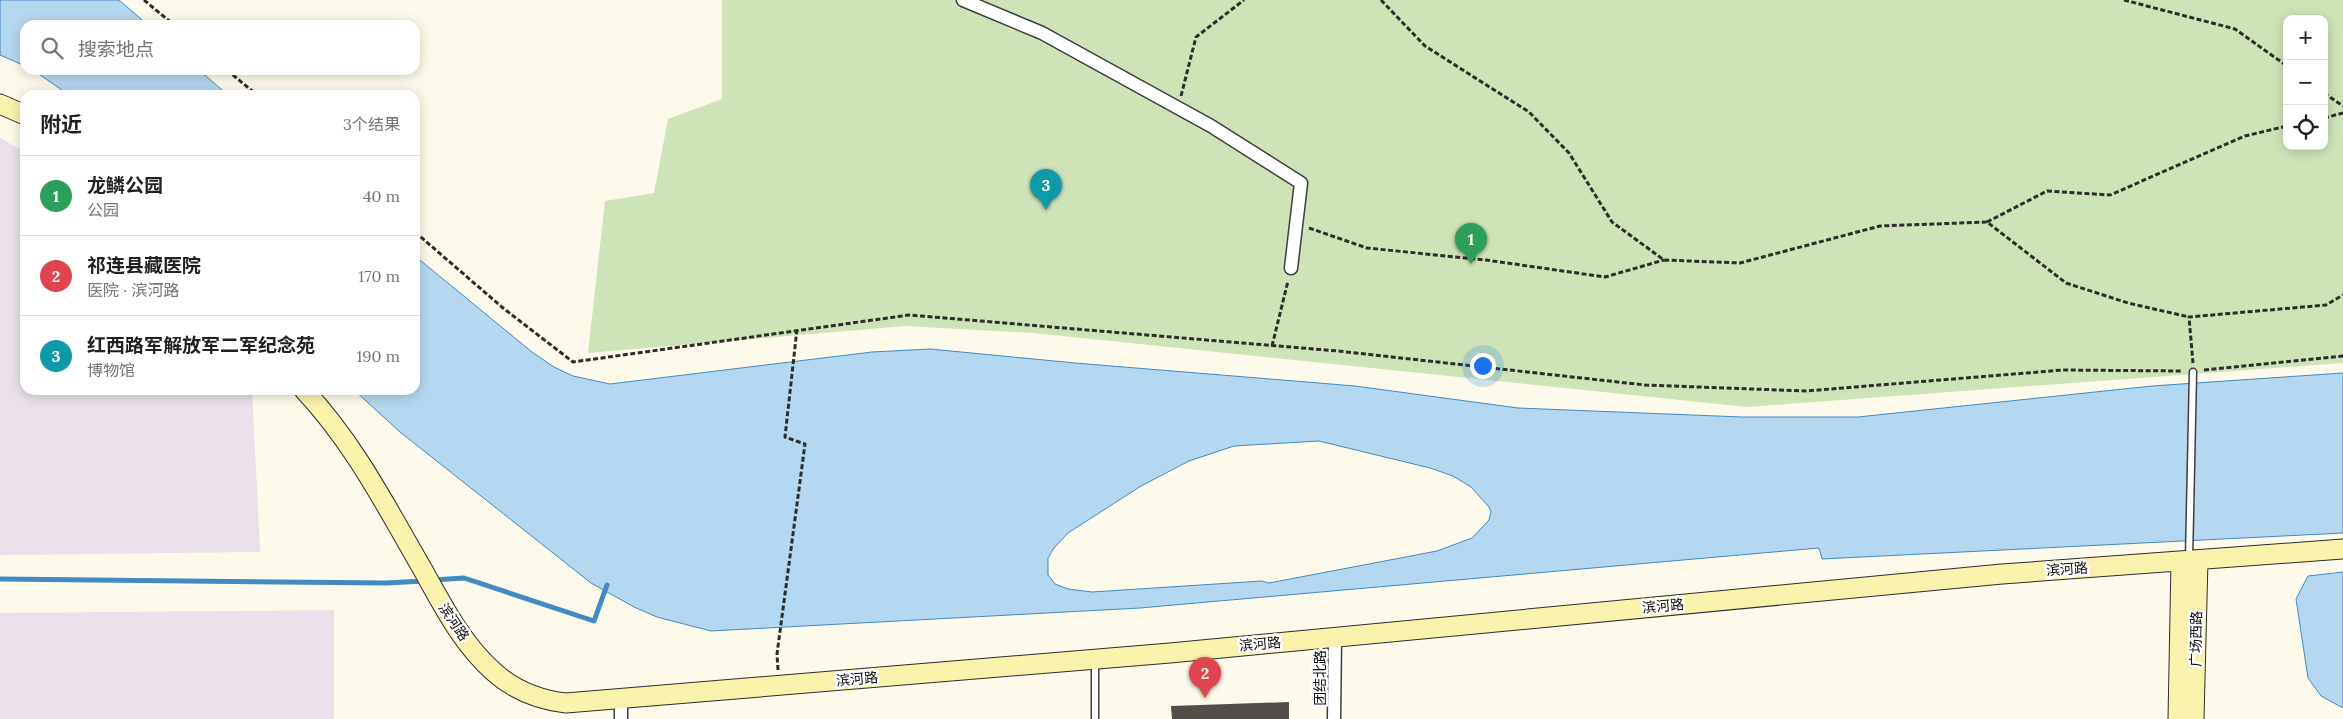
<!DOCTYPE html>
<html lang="zh">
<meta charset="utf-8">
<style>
body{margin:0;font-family:Lora,"Noto Sans SC",serif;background:#f2f2f2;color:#202124}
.controls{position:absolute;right:15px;top:15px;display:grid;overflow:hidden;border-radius:10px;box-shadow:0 2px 12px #0003}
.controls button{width:45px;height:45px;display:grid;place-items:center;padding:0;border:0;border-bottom:1px solid #e0e0e0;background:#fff;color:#202124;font:25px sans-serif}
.you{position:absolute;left:1482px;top:365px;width:18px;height:18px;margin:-12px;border:4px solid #fff;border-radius:50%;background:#1a73e8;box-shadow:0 0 0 8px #1a73e833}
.badge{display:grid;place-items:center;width:32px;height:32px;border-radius:50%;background:#af3031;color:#fff;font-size:16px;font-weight:700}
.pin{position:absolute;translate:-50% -41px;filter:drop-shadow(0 1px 2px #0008)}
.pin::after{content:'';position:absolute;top:26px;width:18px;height:15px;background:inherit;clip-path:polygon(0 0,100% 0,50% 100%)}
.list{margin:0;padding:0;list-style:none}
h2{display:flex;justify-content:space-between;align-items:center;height:65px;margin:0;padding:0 20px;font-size:21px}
h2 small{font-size:16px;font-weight:400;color:#757577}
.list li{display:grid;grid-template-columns:32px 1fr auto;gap:15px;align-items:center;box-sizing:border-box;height:80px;padding:0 20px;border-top:1px solid #e0e0e0}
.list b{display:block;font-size:19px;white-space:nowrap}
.list p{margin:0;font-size:16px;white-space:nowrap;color:#757577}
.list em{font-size:16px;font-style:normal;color:#757577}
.icon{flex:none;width:28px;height:28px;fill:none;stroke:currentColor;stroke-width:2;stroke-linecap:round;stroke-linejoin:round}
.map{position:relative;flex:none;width:2343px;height:719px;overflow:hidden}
.search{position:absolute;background:#fff;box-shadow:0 2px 12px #0003;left:20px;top:20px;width:400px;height:55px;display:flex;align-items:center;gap:12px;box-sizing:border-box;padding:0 18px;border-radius:15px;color:#757577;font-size:19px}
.panel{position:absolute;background:#fff;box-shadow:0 2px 12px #0003;left:20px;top:90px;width:400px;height:305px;border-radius:15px}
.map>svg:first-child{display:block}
</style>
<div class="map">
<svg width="2343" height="719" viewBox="0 0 2343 719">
<rect width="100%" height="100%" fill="#fdfaeb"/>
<path fill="#e9e0ea" d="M0,138L25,152V390H252L260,552L0,555Z
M334,610V719H0V613Z"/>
<path fill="#cee4b8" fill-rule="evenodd" d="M722,0H2343V363L1747,407L1034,333L905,326L588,353L605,201L654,193L668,119L722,99ZM2287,19H2324V146H2287Z"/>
<path fill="#b4d8f0" stroke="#428ac1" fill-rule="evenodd" d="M0,0H119L148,25H25V66L0,55Z
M33,70H199L228,95H69Z
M415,256L532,352L554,367L573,376L610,384L872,352L930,349L1075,363L1355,386L1518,408L1742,417H1858L2152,386L2343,373V533L1822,559L1819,548L1140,608L711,631L657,617L634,607L591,583L400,432L354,390H415ZM1319,441L1430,468L1453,476L1471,487L1489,507L1491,512L1489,520L1472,538L1437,551L1269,583L1262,581L1092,592L1068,589L1055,584L1048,575V558L1054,548L1068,533L1141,486L1189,461L1234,446Z
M2343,572V708L2321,696L2308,678L2296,599L2308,576Z"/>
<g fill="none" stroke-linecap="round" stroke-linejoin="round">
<path stroke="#428ac1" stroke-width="5" d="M0,579L386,583L424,581
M433,580L464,578L594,621L607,585"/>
</g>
<path fill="#534d49" d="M1289,702V719H1172L1171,706Z"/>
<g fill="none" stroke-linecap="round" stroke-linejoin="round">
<g stroke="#3e3e3e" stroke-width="9">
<path id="lane" d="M2189,559L2193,372
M1095,660V719"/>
</g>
<g stroke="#3e3e3e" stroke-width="15">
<path id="street" d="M963,0L1042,33L1211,126L1301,183L1291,268
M621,719V698
M1334,719L1335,637"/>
</g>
<g stroke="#2d2d2d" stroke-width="21">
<path id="secondary" d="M0,104L25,115
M304,390C354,443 387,508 423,570C443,606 463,645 494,672C514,690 540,700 566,703L1170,653L2002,574L2343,549
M2178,719L2181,561
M2194,719L2198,560"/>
</g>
<path stroke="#2d2d2d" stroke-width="3" stroke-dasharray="5 2.5" stroke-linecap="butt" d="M144,0L174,25
M1381,0L1425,46L1529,112L1569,153L1612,222L1664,260L1740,263L1880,226L1987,222L2066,283L2128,303L2189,317
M2124,0L2235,29L2287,66
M227,70L257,95
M2324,93L2343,106
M1181,96L1196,37L1244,0
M2324,118L2343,113
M1987,222L2047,191L2110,195L2245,136L2287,126
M1309,228L1367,248L1486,260L1605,277L1664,260
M415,232L503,308L573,362L909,315L1338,351L1645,385L1806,391L2063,370L2182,371
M1272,346L1288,281
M2193,363L2189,317L2326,305L2343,295
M2204,370L2343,356
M778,670L777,654L805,444L785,437L797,329"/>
<use href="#lane" stroke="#fff" stroke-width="6"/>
<use href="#street" stroke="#fff" stroke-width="12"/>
<use href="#secondary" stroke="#f8f2ac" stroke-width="19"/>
</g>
<g text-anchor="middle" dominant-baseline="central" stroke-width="5" stroke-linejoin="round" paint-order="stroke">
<g font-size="14" fill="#0b0b0b" stroke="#fff">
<text transform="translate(2067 569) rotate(-4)">滨河路</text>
<text transform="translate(1663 606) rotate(-5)">滨河路</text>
<text transform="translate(454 622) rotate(56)">滨河路</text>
<text transform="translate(2196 639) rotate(-89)">广场西路</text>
<text transform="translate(1260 644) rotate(-5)">滨河路</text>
<text transform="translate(1320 678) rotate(-90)">团结北路</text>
<text transform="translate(857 679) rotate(-5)">滨河路</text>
</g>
</g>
</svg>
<div class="controls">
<button>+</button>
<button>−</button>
<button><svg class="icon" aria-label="locate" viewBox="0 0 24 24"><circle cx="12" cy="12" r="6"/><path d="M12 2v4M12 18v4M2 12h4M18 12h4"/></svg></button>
</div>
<div class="you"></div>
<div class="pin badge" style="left:1471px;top:264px;background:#2e9e5b">1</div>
<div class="pin badge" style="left:1205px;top:698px;background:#e0444e">2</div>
<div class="pin badge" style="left:1046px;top:210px;background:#0f9aa8">3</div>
<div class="search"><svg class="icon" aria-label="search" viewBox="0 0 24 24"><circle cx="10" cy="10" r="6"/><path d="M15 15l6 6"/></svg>搜索地点</div>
<section class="panel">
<h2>附近<small>3个结果</small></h2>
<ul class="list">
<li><span class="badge" style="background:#2e9e5b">1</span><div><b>龙鳞公园</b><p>公园</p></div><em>40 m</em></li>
<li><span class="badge" style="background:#e0444e">2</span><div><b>祁连县藏医院</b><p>医院 · 滨河路</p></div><em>170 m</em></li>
<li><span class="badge" style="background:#0f9aa8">3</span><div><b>红西路军解放军二军纪念苑</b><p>博物馆</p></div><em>190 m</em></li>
</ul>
</section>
</div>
